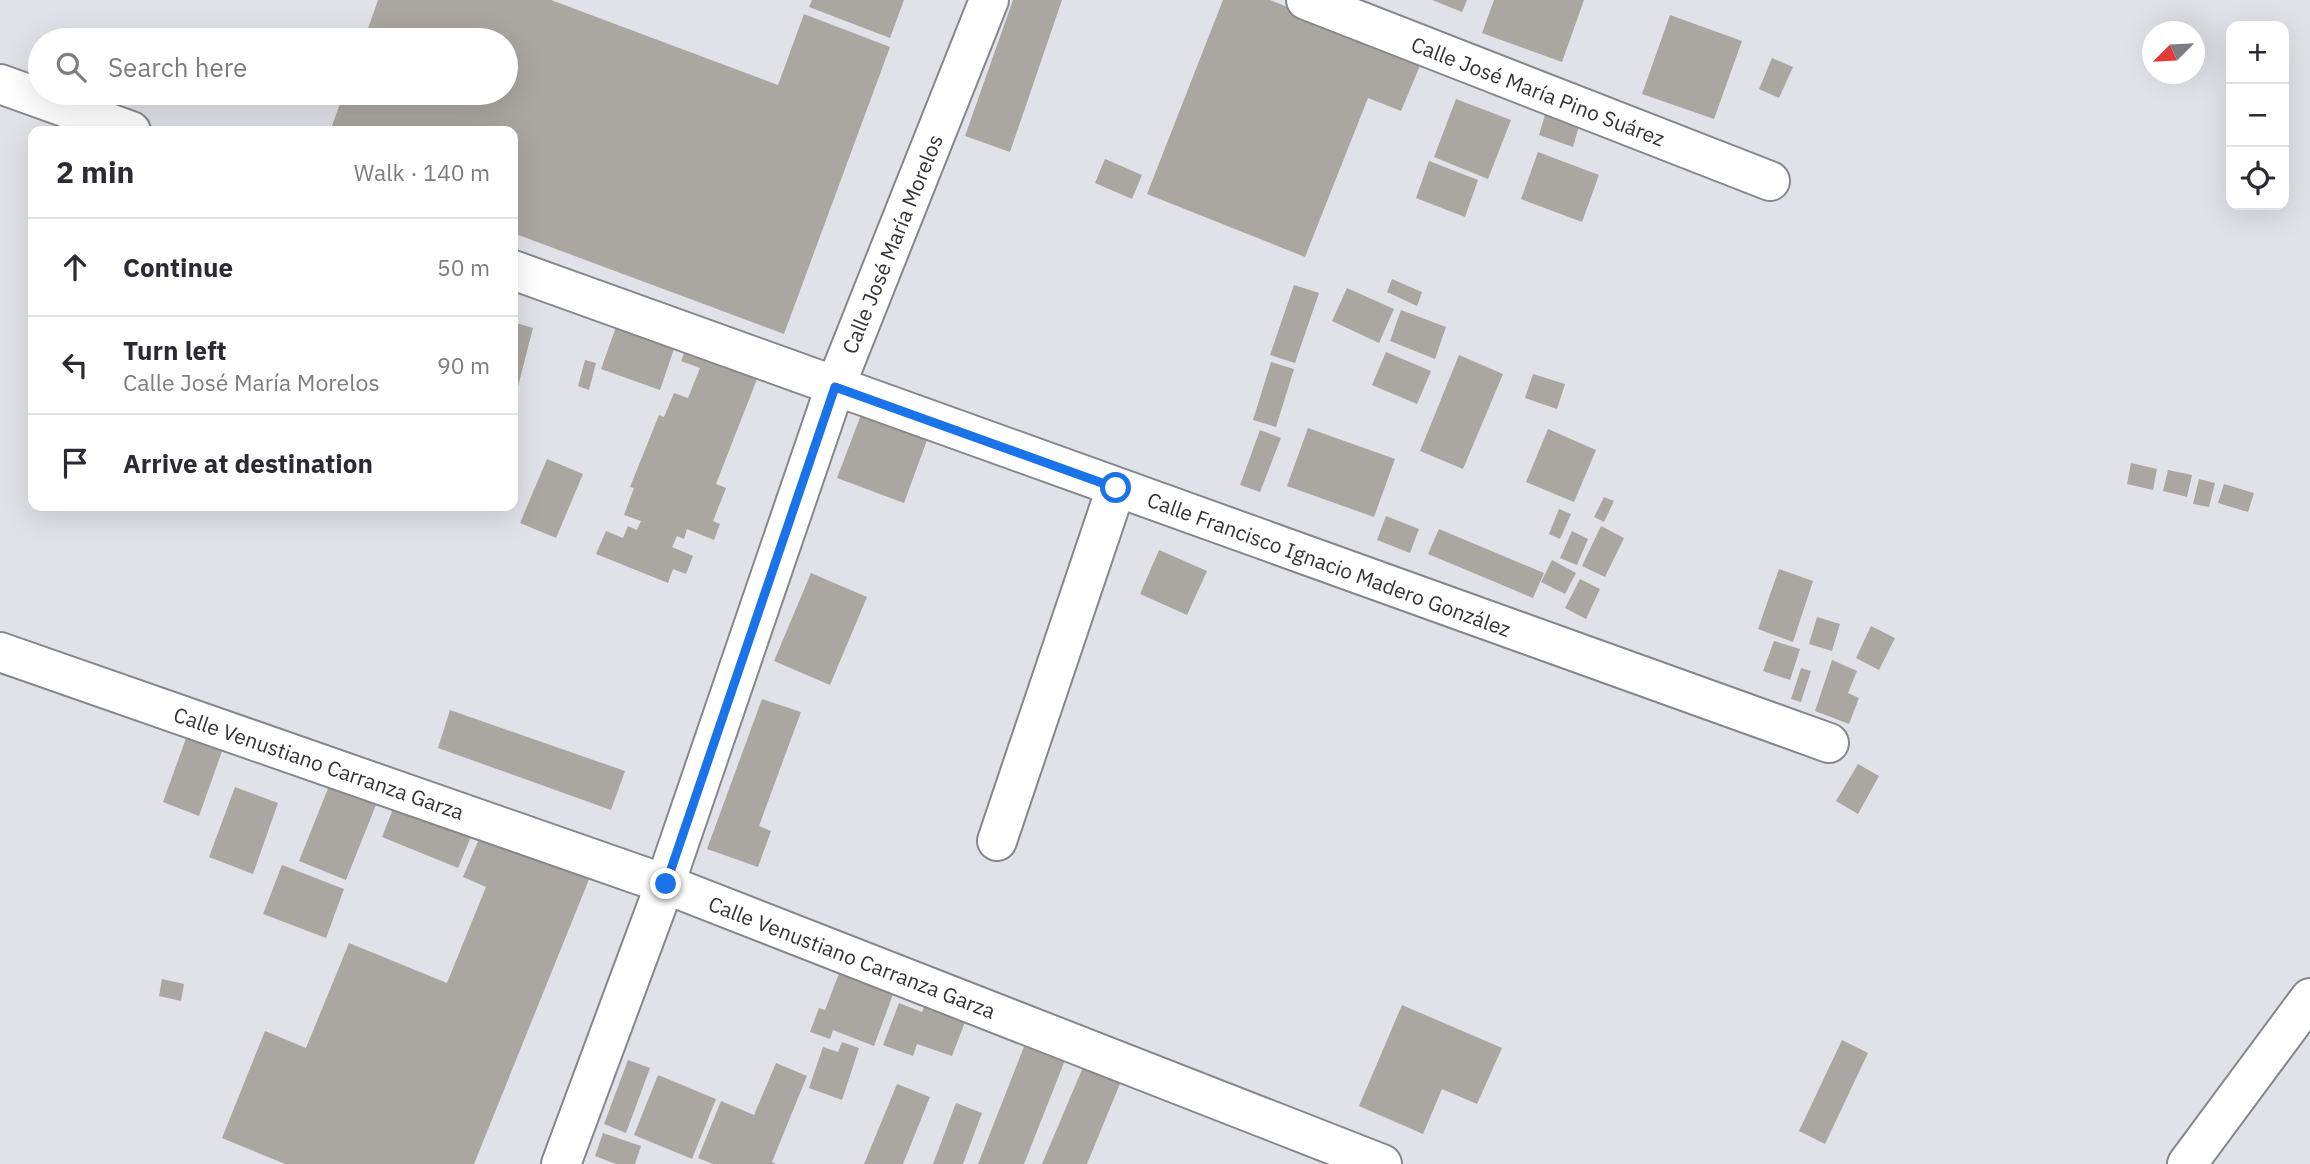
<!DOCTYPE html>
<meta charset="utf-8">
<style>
body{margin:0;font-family:"IBM Plex Sans",sans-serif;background:#f2f2f3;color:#2b2b33}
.controls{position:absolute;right:21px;top:21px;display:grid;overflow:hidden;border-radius:14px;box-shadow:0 7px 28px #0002}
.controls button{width:63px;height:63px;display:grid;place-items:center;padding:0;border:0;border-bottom:2px solid #e1e1e2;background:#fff;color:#2b2b33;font:35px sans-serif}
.compass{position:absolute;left:2142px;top:21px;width:63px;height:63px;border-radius:50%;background:#fff;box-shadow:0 7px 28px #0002;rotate:246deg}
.stop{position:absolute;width:21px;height:21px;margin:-16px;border:5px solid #1a73e8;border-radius:50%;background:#fff}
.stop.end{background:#1a73e8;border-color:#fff;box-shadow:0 2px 7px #0008}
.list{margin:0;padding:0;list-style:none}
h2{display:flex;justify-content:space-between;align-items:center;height:91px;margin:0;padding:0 28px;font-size:30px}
h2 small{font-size:23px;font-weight:400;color:#7c7c81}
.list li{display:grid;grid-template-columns:46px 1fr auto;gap:21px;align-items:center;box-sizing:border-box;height:98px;padding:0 28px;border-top:2px solid #e1e1e2}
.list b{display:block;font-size:26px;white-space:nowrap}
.list p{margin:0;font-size:23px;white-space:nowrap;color:#7c7c81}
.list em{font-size:23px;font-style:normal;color:#7c7c81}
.icon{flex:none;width:38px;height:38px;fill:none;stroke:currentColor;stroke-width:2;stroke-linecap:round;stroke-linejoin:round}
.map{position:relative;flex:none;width:2310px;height:1164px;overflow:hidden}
.search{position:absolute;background:#fff;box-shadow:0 7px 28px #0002;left:28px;top:28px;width:490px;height:77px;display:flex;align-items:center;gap:18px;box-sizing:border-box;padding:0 24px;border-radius:38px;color:#7c7c81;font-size:26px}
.panel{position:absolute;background:#fff;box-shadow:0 7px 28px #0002;left:28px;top:126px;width:490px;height:385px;border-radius:14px}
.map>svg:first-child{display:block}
</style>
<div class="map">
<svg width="2310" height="1164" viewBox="0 0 2310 1164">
<rect width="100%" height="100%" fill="#e1e2e8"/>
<path fill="#aaa6a1" d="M378,0H551L778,85L804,14L890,47L784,334L513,233V131H330L344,93H506V40H364Z
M812,0H904L890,38L809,7Z
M1013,0H1062L1010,152L965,136Z
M1223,0H1270L1422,61L1401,111L1368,98L1305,257L1147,194Z
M1432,0H1467L1462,12Z
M1494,0H1584L1562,62L1482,33Z
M1670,15L1742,41L1714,119L1642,94Z
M1772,58L1793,67L1779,98L1759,89Z
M1456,99L1511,120L1488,179L1434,157Z
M1547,108L1581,119L1573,147L1539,135Z
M1538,152L1599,175L1582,222L1521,199Z
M1105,159L1142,175L1132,199L1095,183Z
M1429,161L1478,180L1465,217L1416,198Z
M1392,279L1422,292L1417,306L1387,292Z
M1294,285L1319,293L1295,363L1270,355Z
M1347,288L1394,309L1379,343L1332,321Z
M1401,310L1446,327L1435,359L1390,341Z
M620,316L678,337L660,390L601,369Z
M513,322L533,328L514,402H513Z
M687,345L759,374L716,484L726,488L713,521L720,524L714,540L687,529L684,539L677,536L672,547L693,556L686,574L673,569L668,583L596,554L606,531L623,538L628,526L637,530L641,521L624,515L634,488L630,487L659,415L664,417L674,393L688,398L700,368L681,361Z
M1386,352L1431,371L1417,404L1372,385Z
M1459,355L1503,374L1463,469L1420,451Z
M585,360L596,363L589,390L578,386Z
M1271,362L1294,369L1276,427L1253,420Z
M1533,374L1565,384L1557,409L1525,398Z
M864,407L930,432L904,503L837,478Z
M1308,428L1395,459L1374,517L1287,486Z
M1548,429L1596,450L1574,502L1526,482Z
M1260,430L1281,438L1260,492L1240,485Z
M547,459L583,474L556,538L520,523Z
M2131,463L2157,469L2153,490L2127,484Z
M2168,470L2192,475L2187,497L2163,491Z
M2199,479L2215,483L2209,507L2193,504Z
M2224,484L2254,493L2248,512L2218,503Z
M1604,497L1614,501L1604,522L1594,517Z
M1559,509L1571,514L1560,539L1549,534Z
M1386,516L1419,529L1410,553L1377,540Z
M1601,526L1624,538L1605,577L1582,566Z
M1439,529L1544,573L1533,598L1428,554Z
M1572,531L1588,539L1577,565L1560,558Z
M1159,550L1207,571L1187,615L1140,594Z
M1552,560L1576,573L1565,594L1541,582Z
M1779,569L1813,581L1793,642L1758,629Z
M811,573L867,597L830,685L774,661Z
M1580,579L1600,589L1586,619L1565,608Z
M1817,617L1840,624L1832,651L1809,644Z
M1871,626L1895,638L1879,670L1856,658Z
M1774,641L1800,649L1790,680L1763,671Z
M1832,660L1857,671L1848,693L1859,698L1849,724L1815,711Z
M1801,668L1811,671L1801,702L1791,699Z
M762,699L801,712L759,826L771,831L758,867L707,849Z
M450,710L625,771L611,810L438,748Z
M189,730L225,743L199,816L163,802Z
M1858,764L1879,776L1858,814L1836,801Z
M333,776L380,795L346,880L299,861Z
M235,787L278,803L253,874L209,857Z
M399,794L475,827L458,868L382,837Z
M484,827L592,872L474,1164H285L222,1138L265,1031L306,1048L349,943L447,983L486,887L463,877Z
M282,865L344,889L326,938L263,914Z
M841,968L895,989L874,1046L833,1030L830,1039L810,1032L819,1008L825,1010Z
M162,979L184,984L181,1001L159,996Z
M929,993L970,1009L952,1056L917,1044L913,1056L883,1045L899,1003L922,1012Z
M1402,1005L1502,1048L1477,1104L1442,1089L1423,1134L1359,1106Z
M1027,1039L1067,1055L1024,1164H978Z
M1842,1040L1868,1053L1825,1144L1799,1131Z
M842,1042L859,1048L842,1100L809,1088L823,1047L838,1052Z
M1089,1053L1126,1069L1087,1164H1042Z
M628,1060L650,1068L626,1133L604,1124Z
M776,1063L807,1076L772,1162L776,1164H713L698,1158L721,1101L754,1115Z
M658,1075L716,1099L692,1159L634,1135Z
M897,1084L930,1097L903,1164H864Z
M956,1103L982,1113L963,1164H933Z
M603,1133L641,1146L635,1164H616L595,1156Z"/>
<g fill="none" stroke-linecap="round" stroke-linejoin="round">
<g stroke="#86878c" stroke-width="42">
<path id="minor" d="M1306,0L1770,181
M0,84L131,131
M513,270L1829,743
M0,652L665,884L1382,1164
M997,841L1116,488
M561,1164L665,884L835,387L989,0
M2187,1164L2310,998"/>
</g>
<use href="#minor" stroke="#fff" stroke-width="38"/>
</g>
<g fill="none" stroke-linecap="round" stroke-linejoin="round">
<path stroke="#1a73e8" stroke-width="9" d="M666,884L835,387L1116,488"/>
</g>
<g text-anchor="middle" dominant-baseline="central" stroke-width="5" stroke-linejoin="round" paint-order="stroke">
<g font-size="21" fill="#343437" stroke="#fff">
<text transform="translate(1538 91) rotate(21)">Calle José María Pino Suárez</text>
<text transform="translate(892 244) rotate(-68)">Calle José María Morelos</text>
<text transform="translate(1329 564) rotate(20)">Calle Francisco Ignacio Madero González</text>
<text transform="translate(319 763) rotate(19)">Calle Venustiano Carranza Garza</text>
<text transform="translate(852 957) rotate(21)">Calle Venustiano Carranza Garza</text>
</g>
</g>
</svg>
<div class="controls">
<button>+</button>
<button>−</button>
<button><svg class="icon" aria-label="locate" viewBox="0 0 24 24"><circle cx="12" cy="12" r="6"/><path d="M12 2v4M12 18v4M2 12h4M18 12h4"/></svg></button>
</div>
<svg class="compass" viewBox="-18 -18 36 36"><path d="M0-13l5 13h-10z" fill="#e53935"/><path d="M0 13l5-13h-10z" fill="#7c7c81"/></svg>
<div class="stop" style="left:1116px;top:488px"></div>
<div class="stop end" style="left:666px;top:884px"></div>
<div class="search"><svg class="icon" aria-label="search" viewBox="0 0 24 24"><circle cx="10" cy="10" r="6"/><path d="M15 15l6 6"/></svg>Search here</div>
<section class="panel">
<h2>2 min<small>Walk · 140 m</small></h2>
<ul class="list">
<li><svg class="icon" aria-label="ahead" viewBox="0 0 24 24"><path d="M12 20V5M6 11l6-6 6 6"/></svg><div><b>Continue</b></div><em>50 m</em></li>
<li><svg class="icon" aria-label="left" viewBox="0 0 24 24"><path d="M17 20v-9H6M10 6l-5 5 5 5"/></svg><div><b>Turn left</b><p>Calle José María Morelos</p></div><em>90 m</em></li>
<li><svg class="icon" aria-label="arrive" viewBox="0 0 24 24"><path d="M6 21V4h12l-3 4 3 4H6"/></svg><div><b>Arrive at destination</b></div></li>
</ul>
</section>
</div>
